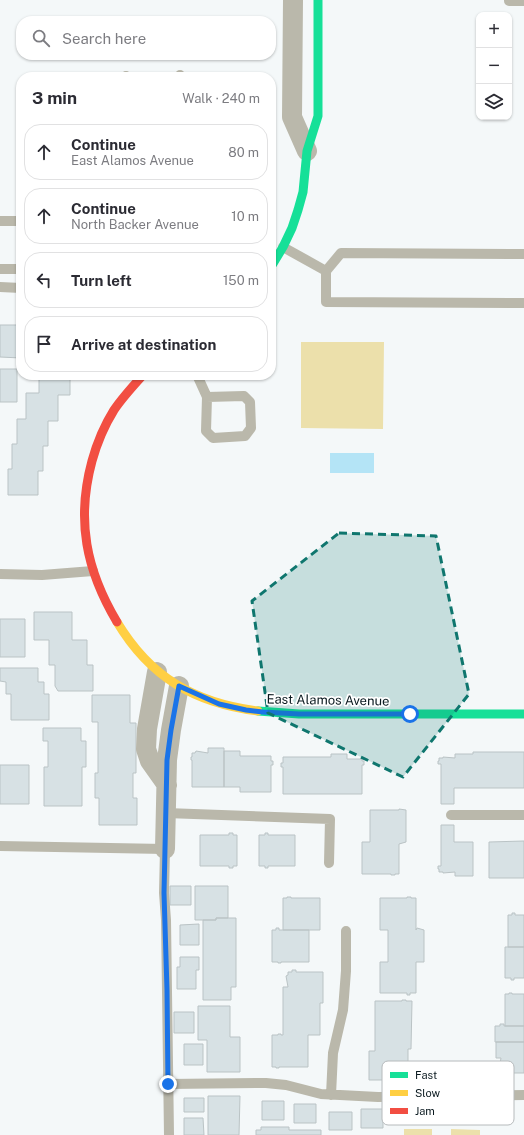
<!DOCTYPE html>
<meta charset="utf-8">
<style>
body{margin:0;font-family:"Public Sans",sans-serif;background:#f7f7f7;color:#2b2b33}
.controls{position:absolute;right:12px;top:12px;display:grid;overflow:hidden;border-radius:8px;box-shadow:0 1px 3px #0004}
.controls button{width:36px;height:36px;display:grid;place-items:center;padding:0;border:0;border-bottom:1px solid #e1e1e2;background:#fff;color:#2b2b33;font:20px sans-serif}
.stop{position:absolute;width:12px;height:12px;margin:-9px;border:3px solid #1a73e8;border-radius:50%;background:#fff}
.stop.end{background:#1a73e8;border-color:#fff;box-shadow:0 1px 4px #0008}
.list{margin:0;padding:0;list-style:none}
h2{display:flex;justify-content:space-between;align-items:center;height:52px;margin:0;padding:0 16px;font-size:17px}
h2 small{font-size:13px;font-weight:400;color:#7c7c81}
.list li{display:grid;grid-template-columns:26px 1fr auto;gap:12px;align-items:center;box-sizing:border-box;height:56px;margin:0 8px 8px;padding:0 8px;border:1px solid #e1e1e2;border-radius:16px}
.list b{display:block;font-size:15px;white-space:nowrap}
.list p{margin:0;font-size:13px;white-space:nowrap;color:#7c7c81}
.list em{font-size:13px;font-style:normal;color:#7c7c81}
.icon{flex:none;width:22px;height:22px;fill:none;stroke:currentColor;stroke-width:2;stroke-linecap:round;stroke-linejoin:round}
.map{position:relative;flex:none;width:524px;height:1135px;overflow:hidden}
.search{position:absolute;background:#fff;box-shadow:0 1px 3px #0004;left:16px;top:16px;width:260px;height:44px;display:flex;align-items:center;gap:10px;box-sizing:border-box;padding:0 14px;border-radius:16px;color:#7c7c81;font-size:15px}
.panel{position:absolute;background:#fff;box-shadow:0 1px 3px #0004;left:16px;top:72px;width:260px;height:308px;border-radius:16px}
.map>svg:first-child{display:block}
</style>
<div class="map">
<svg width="524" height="1135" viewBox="0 0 524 1135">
<rect width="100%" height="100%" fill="#f4f8f9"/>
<path fill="#ece0ab" d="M301,342H384L383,429L301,428Z
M404,1129H432V1135H404Z
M451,1129L480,1130V1135H451Z"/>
<path fill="#b4e4f6" d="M330,453H374V473H330Z"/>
<path fill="#d7e1e4" stroke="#bac3c5" d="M0,325H21V358L0,357Z
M0,369H17V402H0Z
M39,375H70V395H58V421H48V446H43V471H38V495H8V469H12V444H17V419H26V393H39Z
M34,612H72V640H87V665H93V691H58L55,686V665H49V640H34Z
M0,619H25V657H0Z
M0,668H38V682H44V694H49V720H11V694H6V682L0,681Z
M92,695H130V723H136V773H133V798H137V825H99V798H95V773H98V722H92Z
M43,728H81V741H86V767H82V806H44V767H48V741H43Z
M208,748H224V787H192V760H191V757H192V753H195L196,751L208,753Z
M224,751H240V756H271V761H273V765H271V792H240V787H224Z
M473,752H524V788H454V804H441V764H438V761H439V758H443V757L455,758V754H473Z
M331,754H347V759H362V761H364V765H362V794H283V767H281V763H283V757H331Z
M0,765H29V804H0Z
M399,809L406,810V842L399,844V874H395V875H391V874H362V842H370V810H399Z
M441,825H454V842H473V876H455V872L443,873V872H439V869H438V866H441Z
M229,833H233V835H237V866H233V868H229V866H200V835H229Z
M265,833H268V835H295V866H268V868H265V866H259V835H265Z
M524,841V878H489V842Z
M170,886H191V905H170Z
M195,886H228V918H216V920H195Z
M287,897H291V898H320V930H283V898H287Z
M407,897H411V898H416V930L417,928L424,930V962H416V993H410V995H407V993H380V962H388V930H380V898H407Z
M512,913H515V915H524V947H508V915H512Z
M216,918H236V987H231V1000H203V920H216Z
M199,924V945H180V925Z
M276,928H279V930H309V962H281V963H278V962H272V930H276Z
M505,947H524V978H514V980H511V978H505Z
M180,957H199V970H196V989H177V967H180Z
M292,970H296V972H323V1003H320V1035H308V1067H279V1068H276V1067H272V1035H278V1034H281V1035H283V987H288L286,976L288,975V972H292Z
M509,993H512V994H524V1026H505V994H509Z
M402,1000H406V1001H412L411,1049H408V1065H403V1070L405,1071V1076L403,1077V1080H399V1082H396V1080H369V1051H375V1001H402Z
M198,1006H230V1037H240V1072H207V1040H198Z
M174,1012H194V1033H174Z
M500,1024H504V1026H524V1042H495V1026H500Z
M496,1042H524V1073H507V1075H503V1073H501V1070L499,1069L501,1058H496Z
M184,1044H203V1065H184Z
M208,1096H240L239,1135H208Z
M184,1098H204V1112H184Z
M262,1101H284V1120H262Z
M294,1104H316V1123H294Z
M361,1109H383V1128H361Z
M329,1112H352V1130H329Z
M184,1118H203L204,1135H184Z
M261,1127H289V1130H321V1135H256V1130H261Z"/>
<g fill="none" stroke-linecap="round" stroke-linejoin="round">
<path stroke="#bab8ab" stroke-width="10" d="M509,1H524
M180,75V77
M126,77V76
M0,221H21
M283,247L326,271
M524,254L341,253L326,271V302L524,303
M0,269H21
M0,287L21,288
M197,375L207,397L206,431L213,438L245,436L251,428L250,402L244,396L207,397
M0,574L42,575L93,571
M166,813L330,819L329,863
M451,815H524
M0,846L165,849L164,893L166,920L169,1135
M168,1084L266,1083L286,1085L321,1094L378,1097L524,1095
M331,1095L333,1053L343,1010L346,971V931"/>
<path stroke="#bab8ab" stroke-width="20" d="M293,0L292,117L307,151
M157,672L147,729L146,749L150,761L167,785
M165,849L167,760L171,730L179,686"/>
<path stroke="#16e098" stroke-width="9" d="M271,267L283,247L292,228L298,210L303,192L307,151L318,116V0
M258,711L299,714H524"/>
<path stroke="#ffcf43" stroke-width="9" d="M117,622C150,677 194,703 258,711"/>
<path stroke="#f24e42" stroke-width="9" d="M117,622C86,570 76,520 92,461C97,443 104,426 114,410C122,398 133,386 143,375"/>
</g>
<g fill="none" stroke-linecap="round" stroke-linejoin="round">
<path stroke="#1a73e8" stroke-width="5" d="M168,1084L167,990L164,893L167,760L171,730L179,686L219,704L246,710L263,712L299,714H410"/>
</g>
<path fill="#0f766e" fill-opacity="0.2" stroke="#0f766e" stroke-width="3" stroke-dasharray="8 5" stroke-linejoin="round" d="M339,533L436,536L469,694L403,777L268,713L252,601Z"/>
<g text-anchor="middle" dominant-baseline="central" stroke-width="3.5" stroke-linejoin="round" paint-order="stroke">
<g font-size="13" fill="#0a191f" stroke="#fff">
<text transform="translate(328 700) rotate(1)">East Alamos Avenue</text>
</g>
</g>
<rect x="382" y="1061" width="132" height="64" rx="6" fill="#fff" stroke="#b6babc" stroke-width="1"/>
<rect x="390" y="1072" width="18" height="6" fill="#16e098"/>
<rect x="390" y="1090" width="18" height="6" fill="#ffcf43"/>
<rect x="390" y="1108" width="18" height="6" fill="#f24e42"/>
<g font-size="11" fill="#0a191f">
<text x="415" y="1079">Fast</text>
<text x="415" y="1097">Slow</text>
<text x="415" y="1115">Jam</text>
</g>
</svg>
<div class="controls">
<button>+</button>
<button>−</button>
<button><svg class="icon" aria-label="layers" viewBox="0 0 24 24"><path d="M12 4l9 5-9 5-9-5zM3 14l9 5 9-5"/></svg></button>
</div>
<div class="stop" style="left:410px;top:714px"></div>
<div class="stop end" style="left:168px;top:1084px"></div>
<div class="search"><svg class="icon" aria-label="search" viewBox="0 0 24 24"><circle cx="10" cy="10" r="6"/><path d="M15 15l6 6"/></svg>Search here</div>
<section class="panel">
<h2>3 min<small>Walk · 240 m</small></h2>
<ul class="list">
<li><svg class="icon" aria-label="ahead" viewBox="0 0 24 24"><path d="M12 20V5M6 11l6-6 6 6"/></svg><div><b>Continue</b><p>East Alamos Avenue</p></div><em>80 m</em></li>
<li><svg class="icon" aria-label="ahead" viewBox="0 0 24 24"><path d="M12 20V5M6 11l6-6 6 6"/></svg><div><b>Continue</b><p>North Backer Avenue</p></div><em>10 m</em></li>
<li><svg class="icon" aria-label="left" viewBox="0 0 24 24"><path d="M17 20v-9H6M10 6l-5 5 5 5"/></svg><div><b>Turn left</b></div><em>150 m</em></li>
<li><svg class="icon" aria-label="arrive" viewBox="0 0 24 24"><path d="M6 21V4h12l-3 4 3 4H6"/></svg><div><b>Arrive at destination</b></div></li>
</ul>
</section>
</div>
